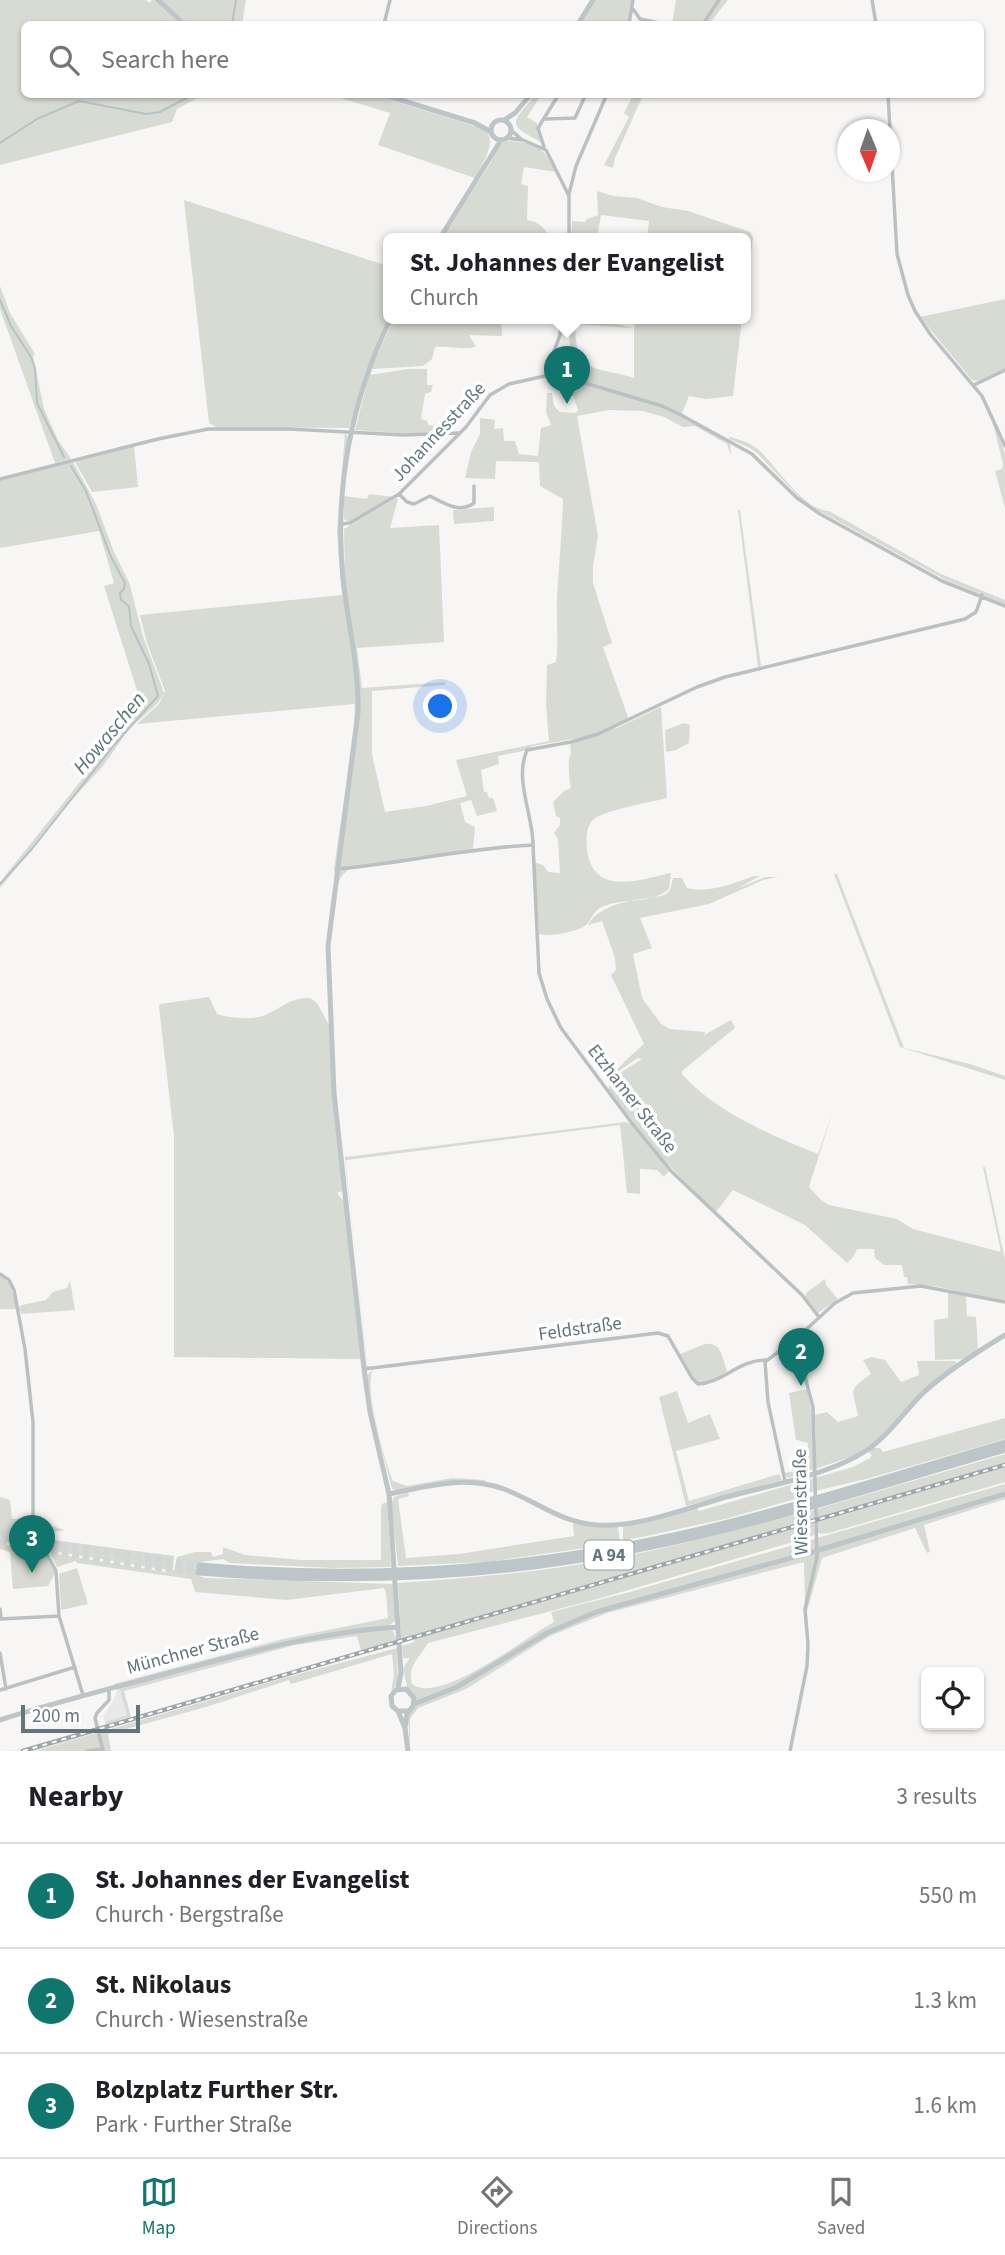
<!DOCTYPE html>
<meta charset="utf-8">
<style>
body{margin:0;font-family:"Source Sans 3",sans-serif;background:#f2f2f2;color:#202124}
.controls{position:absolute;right:21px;bottom:21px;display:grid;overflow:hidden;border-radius:10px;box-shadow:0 2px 5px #0004}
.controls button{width:63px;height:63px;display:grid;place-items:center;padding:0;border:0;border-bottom:2px solid #e0e0e0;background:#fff;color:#202124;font:35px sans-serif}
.compass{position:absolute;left:837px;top:119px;width:63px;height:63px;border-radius:50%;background:#fff;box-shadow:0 2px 5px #0004;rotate:178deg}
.scale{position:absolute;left:21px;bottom:18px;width:119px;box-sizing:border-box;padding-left:7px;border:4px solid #64767d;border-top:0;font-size:19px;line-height:24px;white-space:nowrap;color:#64767d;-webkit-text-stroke:5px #fff;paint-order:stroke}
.you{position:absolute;left:441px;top:707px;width:24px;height:24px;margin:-18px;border:5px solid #fff;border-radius:50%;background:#1a73e8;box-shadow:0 0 0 10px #1a73e833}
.badge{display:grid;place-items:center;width:46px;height:46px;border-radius:50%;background:#0f766e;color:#fff;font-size:23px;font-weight:700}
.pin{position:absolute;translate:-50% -58px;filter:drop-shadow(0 2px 4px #0008)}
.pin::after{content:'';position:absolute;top:37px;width:24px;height:21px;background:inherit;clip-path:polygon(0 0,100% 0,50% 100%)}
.popup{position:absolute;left:383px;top:233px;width:368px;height:91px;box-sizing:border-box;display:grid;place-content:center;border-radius:10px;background:#fff;filter:drop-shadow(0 2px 5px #0005);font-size:23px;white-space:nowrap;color:#757577}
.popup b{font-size:26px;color:#202124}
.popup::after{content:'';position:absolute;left:50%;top:100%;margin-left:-14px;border:14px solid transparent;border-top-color:#fff}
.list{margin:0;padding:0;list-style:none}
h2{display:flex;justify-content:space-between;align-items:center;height:91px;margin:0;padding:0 28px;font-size:30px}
h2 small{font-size:23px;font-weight:400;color:#757577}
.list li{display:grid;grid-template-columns:46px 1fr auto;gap:21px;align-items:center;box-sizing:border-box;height:105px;padding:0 28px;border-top:2px solid #e0e0e0}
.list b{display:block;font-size:26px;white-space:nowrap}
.list p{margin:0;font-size:23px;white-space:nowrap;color:#757577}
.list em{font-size:23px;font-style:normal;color:#757577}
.icon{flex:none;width:38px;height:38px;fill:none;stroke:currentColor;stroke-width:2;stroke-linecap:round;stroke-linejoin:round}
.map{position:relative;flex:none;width:1005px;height:1751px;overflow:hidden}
.search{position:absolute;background:#fff;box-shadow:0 2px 5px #0004;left:21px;right:21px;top:21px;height:77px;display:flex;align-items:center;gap:18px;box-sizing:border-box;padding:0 24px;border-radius:10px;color:#757577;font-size:26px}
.sheet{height:406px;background:#fff}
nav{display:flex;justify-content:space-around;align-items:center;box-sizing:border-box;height:98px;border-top:2px solid #e0e0e0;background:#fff;font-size:19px;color:#757577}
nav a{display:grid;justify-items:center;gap:4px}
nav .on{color:#0f766e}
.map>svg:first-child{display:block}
</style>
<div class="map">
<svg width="1005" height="1751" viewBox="0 0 1005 1751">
<rect width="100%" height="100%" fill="#f7f6f4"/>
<path fill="#e7e8e7" d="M117,1690H120L127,1715L105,1722L103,1716L113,1701Z
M105,1725L106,1731L36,1751H13Z"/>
<path fill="#d7dbd3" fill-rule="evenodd" d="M0,0H145L150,3L152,0H155L180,24H115L103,21L101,24H24V94L203,95L177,109L172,122L0,165Z
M160,0H246L242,24H188Z
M595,0H632L628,24H580Z
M676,0H728L709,24H672Z
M331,95H374L484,129C499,141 482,164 475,178L378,145L390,113Z
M535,95H541L527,117L537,123V130L541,142C505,123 512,124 535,95Z
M633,95H643L615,158L613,168L604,165L629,117L624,113Z
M507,141C537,142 543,147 556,172L524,167L521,184L528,186L527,220C538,222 542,225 548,234L547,238H442L491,162L499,145Z
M597,191L613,196L637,198L662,207L688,211L750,232L753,238L746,294V238H647L649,221L601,215L597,238H571L572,221L585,222L587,219L598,215Z
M184,200L388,266L389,318L365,374L349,428L216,427L209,423Z
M0,286L10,313L35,354L33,356L44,409L58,440L71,459L55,463L0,309Z
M1005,299V369L978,381L972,380L920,317Z
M394,318H501L502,336L469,335L476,347C461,350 450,346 435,347L432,359L423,366L373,369L372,367Z
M563,318H588L634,328L636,318H742L733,396L706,399L689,396L682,413L685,418L730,444L731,456L727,444L695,426L683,427L664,417L643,411L609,410L577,416L598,536L593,566V583L612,643L603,647L628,717L626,720L590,736L533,746L523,751L498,756L499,764L481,770L484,792H487L489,798H493L497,811L477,816L471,800L460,803L465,822L475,827L473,849L349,869L341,877L337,886L334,868L354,730L355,704L137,724L159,704L165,691L147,643L140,615L342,595L337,532L345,433L348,437L340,498L345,571L344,529L396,498L398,499L390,528L439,525L444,642L357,648L362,688L445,682V685L372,691V754L385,812L426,806L467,796L456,760L549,741L546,704L547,665L556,662C559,640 556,619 557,597C559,564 562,532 563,499L540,486L539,463L536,462L496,461L495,479L465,478L471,452L480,434V418L495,420L494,429L503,428L504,441H515L519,454L538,456L541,428L551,425L546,412L547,393H552L554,406L560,412L576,413L578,410L573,396H568L577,390L572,380L569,330L562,327ZM575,324L634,328V378C593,365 576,376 575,324Z
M408,369H427V385H433L431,392L425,394L421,419L427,421L428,425L441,427L442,432L412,434L355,430L369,375Z
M991,415L1005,453V508L995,471L1002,469L1003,464Z
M729,437C740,439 750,443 759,450C777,467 803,510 829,511L941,574L1005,600V604L944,579L816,509L801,499L758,454L750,448L729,439Z
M134,446L138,487L92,492L75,462Z
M73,462L96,504L114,552L129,582L143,636L164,693L158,703L129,729L103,766L69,803L0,888V882L140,707L139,697L104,586L114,583L99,531L0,548V480Z
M369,494L394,497L349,522L344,519V496L367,499Z
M494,507V521L454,524L453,510Z
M738,510H740L761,666L758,667Z
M661,707L667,798C652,802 605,810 594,819C586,826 586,839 587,850C594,897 638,880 671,873L669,889C650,905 620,897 600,908C593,912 591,920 586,925C578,932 548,937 539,934L534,862L543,865L548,872L560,873L558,839L554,833L560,825V818L556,816L553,802L564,791L571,788C569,778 567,761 571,753L570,743L619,727Z
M684,723L690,725L689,743L676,750L666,752L665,730Z
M834,874H837L904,1048L970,1064L1005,1076V1080L900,1047Z
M754,876H760L736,889L765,877H778L763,880L709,904L640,918L652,948L633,954L642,998L661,1024L670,1029L705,1032L704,1035L731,1020L735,1028L682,1071V1074C713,1110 773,1137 818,1154L833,1111L809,1187L821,1200L829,1205L897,1219L913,1229L1001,1252L983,1167H985L1005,1260V1301L934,1286L908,1284L907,1277H904L902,1265H884L875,1258L874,1249H857L854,1256L847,1263L805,1225L733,1190L715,1213L661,1157L608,1090L612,1078L642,1059L638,1058L610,1077L626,1060L644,1044L611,975L616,970L615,958L602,921L588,925C601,901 640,900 665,895L670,890L673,878H682L687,888C708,894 734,883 754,876Z
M209,997L217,1014C229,1018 250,1020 263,1016C280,1009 290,997 310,998L317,1003L329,1025L342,1191L337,1193L345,1203L361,1359L174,1357V1136L159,1007L160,1004Z
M626,1122L631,1124L669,1171L664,1177L657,1170L640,1169V1194L627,1193L620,1125L347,1160L345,1162L365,1344L367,1365L371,1368L367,1367L345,1157Z
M0,1275L10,1284L17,1309H0Z
M825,1279L826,1285L838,1299L818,1313L805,1297L806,1293Z
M70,1281L75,1310L21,1314L19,1307L22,1305L46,1300L53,1292L67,1288Z
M948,1292L966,1296L967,1316L976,1317L978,1350L963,1359L935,1360L934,1320L948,1318Z
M705,1344C722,1342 722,1358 727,1371C719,1378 706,1385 695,1381L680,1354Z
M872,1357L885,1360L901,1382L919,1375L917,1361H955L957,1364L875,1442L854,1456L788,1478L784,1473L806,1469L808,1443L796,1440L789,1393L808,1389L816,1445L815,1415L827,1412L838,1422L858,1416C853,1390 847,1390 871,1374L863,1360Z
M373,1370C363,1386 385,1462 393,1481L407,1486L452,1478L485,1480V1482L445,1481L396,1490L392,1489L374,1419L367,1375Z
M677,1391L688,1423L710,1414L720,1439L676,1451L689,1501L779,1474L782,1480L686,1506L659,1397Z
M1005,1418V1439L870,1478L807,1493L806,1496L725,1519L623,1541V1526L697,1508L699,1511L853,1467L870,1458L872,1455L868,1452L873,1448H880L883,1452Z
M1005,1454V1464L817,1518V1509Z
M1005,1467V1482L829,1533L821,1534L818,1532V1522Z
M1005,1484V1499L924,1525L930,1552L927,1553L915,1528L822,1558L807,1611L805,1612L804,1562L607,1613L550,1636L466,1689L418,1708L410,1719V1751L408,1717L416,1698L407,1687L403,1668L410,1658H403L402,1646L414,1642L415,1639L814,1523L815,1534L810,1537L601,1598L428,1643C420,1658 407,1664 412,1684C439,1706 526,1637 554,1622L551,1612L626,1593Z
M408,1492L409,1496L398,1499L406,1558L459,1554L574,1536L573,1524L618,1526L620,1543L488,1562L398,1566L391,1503L394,1497Z
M0,1497L10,1500L12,1519H31L40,1547L0,1541Z
M387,1502L391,1567L333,1568L229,1563L224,1559L201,1562L199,1576L206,1578L393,1584L395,1616V1621L390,1625L397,1640L361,1651L357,1636L295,1645L124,1691L131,1717L106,1724L105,1722L127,1715L120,1690H117L114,1684L283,1639L388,1618L386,1593L384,1588L287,1600L195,1592L191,1579L77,1563L76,1561L57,1567L50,1553L165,1572L174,1570L177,1557L195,1552H211L213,1557L223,1554V1547L245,1555L301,1560H381V1508L382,1504Z
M814,1510V1520L401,1639L398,1583C471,1578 544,1572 616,1558C682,1545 748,1527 814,1510Z
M35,1521L65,1530L44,1534L46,1539L174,1556L173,1566L170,1569H162L47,1550Z
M0,1544L43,1551L55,1573L48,1586L13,1589L10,1552L0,1549Z
M77,1568L88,1604L61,1610L59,1574Z
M397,1648L398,1683L391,1692L394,1675L392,1654L291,1684L289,1680L206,1707L108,1734L111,1751H36L287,1677Z"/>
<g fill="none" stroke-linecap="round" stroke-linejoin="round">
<path stroke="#b6c3c6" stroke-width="2" d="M232,24L236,0
M0,143L37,119L79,101L146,114L160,112L194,94
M0,300L11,326L31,357L35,368L37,403L64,457
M0,884L32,849L114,745L158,696L149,664L131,626L129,606L121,600L120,593L124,589L125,583L111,557L86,491L71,466"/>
<path stroke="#d2d6d6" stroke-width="7" stroke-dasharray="7 3.5" stroke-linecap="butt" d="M0,1533L52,1544L200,1566
M0,1541L113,1562L199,1572"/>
<path stroke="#bbc1c3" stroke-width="3.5" d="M872,0L876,24
M633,9L640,19L664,24
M384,24L390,0
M629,24L633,0
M703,24L719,0
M888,94L897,254L908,295L915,311L930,334L982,396L1005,446
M545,119L575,118L586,94
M511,130L521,139
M507,138L523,140L546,150L569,196V238
M544,147L538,128L559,94
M569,194L576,166L607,94
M548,372L662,406L681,415L752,454L797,498L820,514L942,581L1005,606
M974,385L1005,370
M0,479L158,439L208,429H289L404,435L459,433
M399,494L407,502L414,504L430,496C444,503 459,514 474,503V486
M341,524L350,523L399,494L466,427L490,395L509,384L545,376L560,335L562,318
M533,845L539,973L547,999L561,1028L631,1122L671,1171L802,1295L819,1317
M337,869C403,863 467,848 533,845C533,814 514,780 527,750L571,742L598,734L697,687L725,677L965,619L976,612L982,595
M0,1274L9,1280L14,1290L25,1349L33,1422V1518L37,1536L56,1571L59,1616L83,1695
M364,1369L658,1333L668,1336L692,1378L698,1384C723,1383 738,1360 766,1360
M785,1481L768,1402L765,1362L799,1336L835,1303L853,1293L921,1286L1005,1302
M0,1609L1,1619
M0,1619L59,1616
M0,1653L6,1689
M0,1690L75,1667
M87,1751L103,1749
M103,1751L95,1718L97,1713L109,1700V1689
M790,1751L807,1666L808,1644L805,1609L817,1557L813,1407L804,1373L803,1345L799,1336"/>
<path stroke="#bec5c8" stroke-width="5" d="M158,0L184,24
M578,24L593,0
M381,94L475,123L491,132
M491 130a10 10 0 1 1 20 0a10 10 0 1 1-20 0Z
M504,120L515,113L531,94
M440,238L501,140
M391,318C351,399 334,490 343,579C348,623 359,668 358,712L328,946L334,1093L364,1369L370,1412L389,1494L401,1673L398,1689
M389,1494C428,1486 465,1475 504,1489C536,1501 561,1523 597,1525C637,1528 688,1508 726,1497C768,1486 832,1474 867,1450C889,1435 904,1412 923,1393C947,1371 977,1352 1005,1335
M414,1704L457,1687L547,1633L596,1612L809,1553L1005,1494
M398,1711L405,1728L408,1751
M0,1720C56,1702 113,1688 169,1673C245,1653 319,1632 398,1627
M405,1728L407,1714L413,1706L414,1698L406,1689L396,1690L391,1696L392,1706L398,1711H408"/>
<path stroke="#bec5c8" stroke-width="7" d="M200,1566C358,1580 519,1570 674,1536C785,1511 895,1475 1005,1443
M199,1572C346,1584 493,1578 637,1549C762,1525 883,1484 1005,1449"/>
<g stroke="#9ea6aa" stroke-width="4.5">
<path id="rail" d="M23,1751L1005,1465"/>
</g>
<use href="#rail" stroke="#fff" stroke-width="2" stroke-dasharray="5" stroke-linecap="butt"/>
</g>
<g text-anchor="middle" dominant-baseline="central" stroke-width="7" stroke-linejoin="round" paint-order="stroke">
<rect fill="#fff" stroke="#929fa4" stroke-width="2" x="584.5" y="1540.5" width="49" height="29" rx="5"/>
<g font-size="18" font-weight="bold" fill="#64767d">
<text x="609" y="1555">A 94</text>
</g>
<g font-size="19" fill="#64767d" stroke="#fff">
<text transform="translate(439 432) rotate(-47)">Johannesstraße</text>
<text transform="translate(632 1099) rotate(52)">Etzhamer Straße</text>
<text transform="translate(580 1329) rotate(-8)">Feldstraße</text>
<text transform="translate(801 1502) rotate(-91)">Wiesenstraße</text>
<text transform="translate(193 1651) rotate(-15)">Münchner Straße</text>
</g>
<g font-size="21" font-style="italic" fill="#5e7578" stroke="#fff">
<text transform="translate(109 733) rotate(-50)">Howaschen</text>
</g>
</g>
</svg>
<div class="controls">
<button><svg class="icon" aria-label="locate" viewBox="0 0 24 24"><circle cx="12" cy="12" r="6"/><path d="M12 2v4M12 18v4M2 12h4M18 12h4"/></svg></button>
</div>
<svg class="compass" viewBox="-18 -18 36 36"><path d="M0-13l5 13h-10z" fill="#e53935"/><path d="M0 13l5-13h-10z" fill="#757577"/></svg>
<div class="scale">200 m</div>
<div class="you"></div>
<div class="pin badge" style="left:567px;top:404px">1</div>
<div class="popup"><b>St. Johannes der Evangelist</b>Church</div>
<div class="pin badge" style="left:801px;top:1386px">2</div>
<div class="pin badge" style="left:32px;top:1573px">3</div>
<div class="search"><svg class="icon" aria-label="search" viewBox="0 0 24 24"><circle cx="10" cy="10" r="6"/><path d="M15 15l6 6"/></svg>Search here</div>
</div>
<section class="sheet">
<h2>Nearby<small>3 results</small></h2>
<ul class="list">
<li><span class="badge">1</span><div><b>St. Johannes der Evangelist</b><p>Church · Bergstraße</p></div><em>550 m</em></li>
<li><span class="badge">2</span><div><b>St. Nikolaus</b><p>Church · Wiesenstraße</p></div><em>1.3 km</em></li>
<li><span class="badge">3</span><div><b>Bolzplatz Further Str.</b><p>Park · Further Straße</p></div><em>1.6 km</em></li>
</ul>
</section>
<nav>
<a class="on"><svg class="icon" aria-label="map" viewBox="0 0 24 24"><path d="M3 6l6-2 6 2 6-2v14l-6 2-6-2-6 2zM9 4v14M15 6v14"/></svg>Map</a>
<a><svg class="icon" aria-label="directions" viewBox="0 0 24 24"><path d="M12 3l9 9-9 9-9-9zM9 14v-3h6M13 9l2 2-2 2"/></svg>Directions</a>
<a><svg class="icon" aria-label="saved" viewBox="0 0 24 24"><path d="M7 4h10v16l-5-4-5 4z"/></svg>Saved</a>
</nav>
